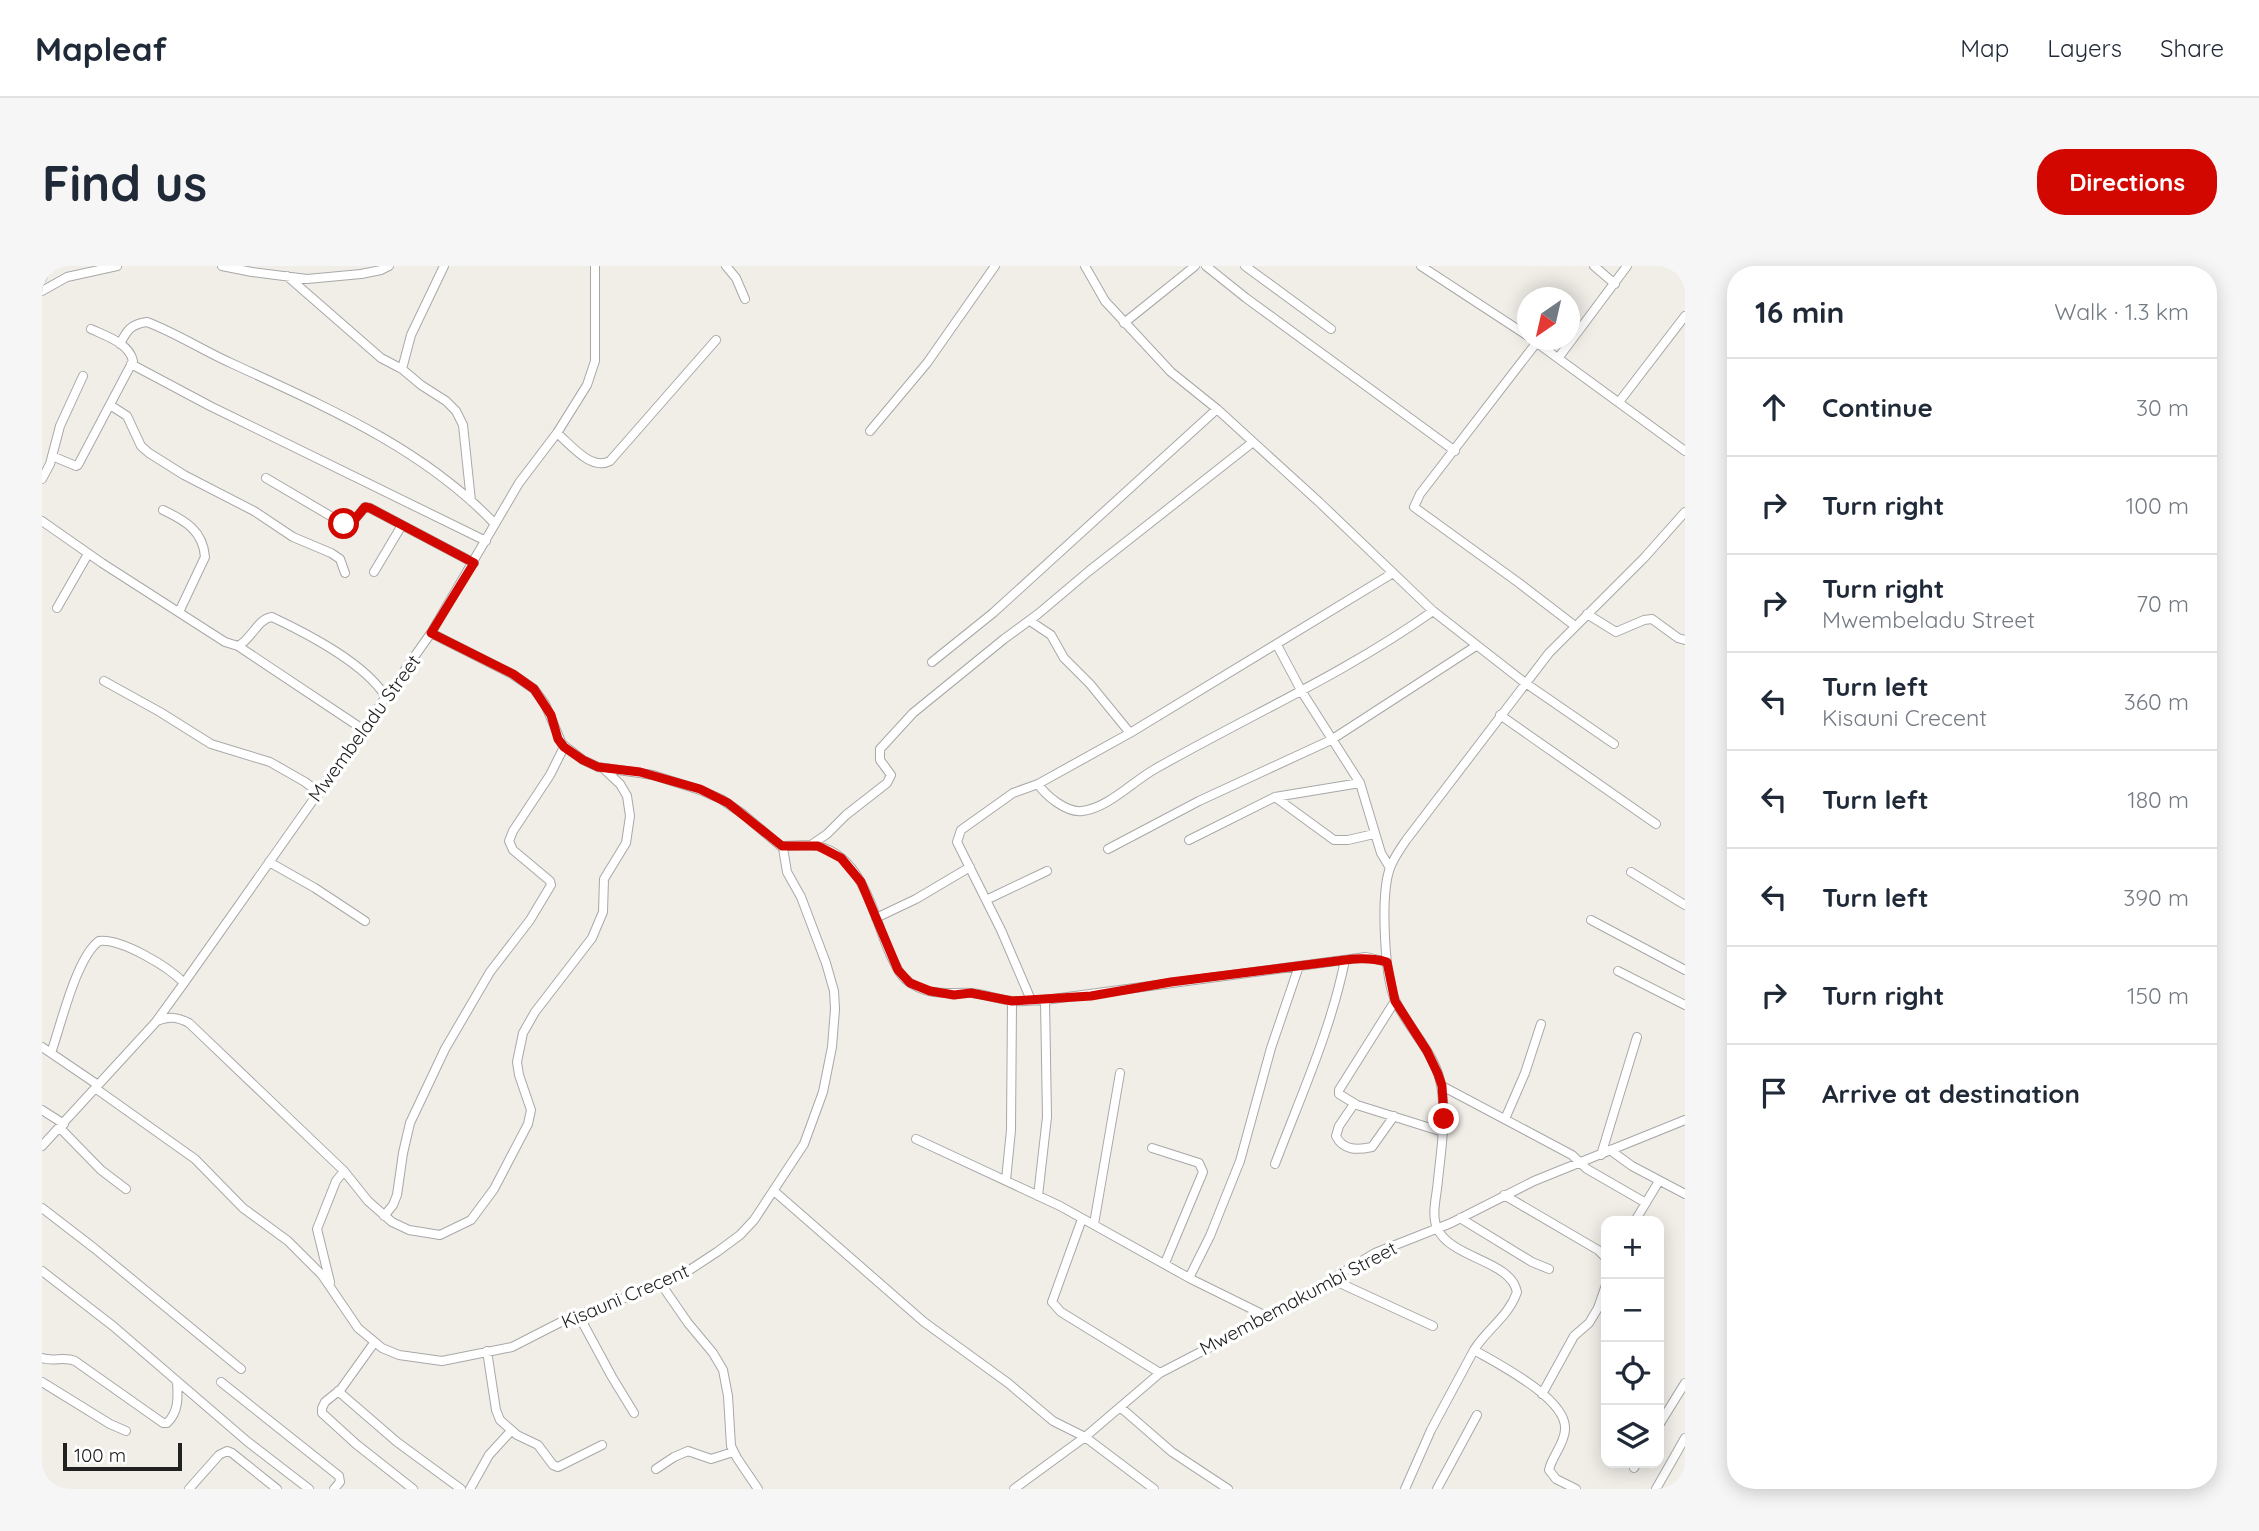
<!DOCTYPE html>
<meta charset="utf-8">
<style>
body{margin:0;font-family:Quicksand,sans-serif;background:#f6f6f7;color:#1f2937}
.controls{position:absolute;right:21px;bottom:21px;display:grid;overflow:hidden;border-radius:14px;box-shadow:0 4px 18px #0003}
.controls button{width:63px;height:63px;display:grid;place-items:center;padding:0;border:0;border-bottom:2px solid #e0e1e3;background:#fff;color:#1f2937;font:35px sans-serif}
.compass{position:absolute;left:1475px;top:21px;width:63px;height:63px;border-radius:50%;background:#fff;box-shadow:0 4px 18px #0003;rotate:214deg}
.scale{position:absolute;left:21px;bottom:18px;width:119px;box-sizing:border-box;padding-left:7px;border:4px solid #212121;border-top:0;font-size:19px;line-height:24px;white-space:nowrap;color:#212121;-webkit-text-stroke:5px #fff;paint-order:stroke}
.stop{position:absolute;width:21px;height:21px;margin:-16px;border:5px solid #d20700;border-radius:50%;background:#fff}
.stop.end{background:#d20700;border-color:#fff;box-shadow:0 2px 7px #0008}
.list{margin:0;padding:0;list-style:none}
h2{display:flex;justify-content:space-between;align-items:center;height:91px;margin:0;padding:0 28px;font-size:30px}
h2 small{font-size:23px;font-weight:400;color:#747a83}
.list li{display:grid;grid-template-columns:46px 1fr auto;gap:21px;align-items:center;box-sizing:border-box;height:98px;padding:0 28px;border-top:2px solid #e0e1e3}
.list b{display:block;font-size:26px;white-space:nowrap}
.list p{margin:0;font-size:23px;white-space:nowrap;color:#747a83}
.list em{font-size:23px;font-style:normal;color:#747a83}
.icon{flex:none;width:38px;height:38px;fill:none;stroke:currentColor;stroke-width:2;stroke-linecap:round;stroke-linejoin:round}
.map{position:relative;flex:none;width:1643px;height:1223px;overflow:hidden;border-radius:28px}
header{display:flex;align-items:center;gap:42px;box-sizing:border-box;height:98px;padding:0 35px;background:#fff;border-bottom:2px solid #e0e1e3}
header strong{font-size:33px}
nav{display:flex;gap:38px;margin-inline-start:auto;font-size:24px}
.intro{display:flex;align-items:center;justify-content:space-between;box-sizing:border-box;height:168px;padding:0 42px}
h1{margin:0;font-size:49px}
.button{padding:18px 32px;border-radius:28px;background:#d20700;color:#fff;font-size:24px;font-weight:700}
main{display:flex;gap:42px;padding:0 42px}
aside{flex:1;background:#fff;border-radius:28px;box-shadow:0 4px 18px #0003}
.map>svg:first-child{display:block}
</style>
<header>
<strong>Mapleaf</strong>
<nav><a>Map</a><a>Layers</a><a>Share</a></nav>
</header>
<div class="intro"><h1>Find us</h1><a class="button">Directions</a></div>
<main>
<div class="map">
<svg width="1643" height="1223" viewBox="0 0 1643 1223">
<rect width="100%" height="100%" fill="#f1eee8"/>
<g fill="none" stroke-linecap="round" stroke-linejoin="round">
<g stroke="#a8a8a8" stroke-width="10">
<path id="minor" d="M180,0L210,6L265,13L319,8L339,4L347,0
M684,0L694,12L703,33
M1043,0L1063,35L1129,106L1175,143L1277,236L1391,345L1482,416L1572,478
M1164,0L1204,32L1413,185
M1203,0L1289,63
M1379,0L1486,70
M1552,0L1573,18
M245,10L339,92L360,103L379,119L404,135L414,145L421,159L429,235
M0,12L5,0
M0,25L25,11L75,0
M1082,57L1153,0
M1491,74L1643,185
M1495,76L1378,228L1372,241L1477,317L1533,360
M78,78C85,64 89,58 105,56C134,67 162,85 191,98C284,141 381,182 453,258
M1517,91L1585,0
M89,98L168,140L444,275
M360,103L369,69L402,0
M1577,136L1643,50
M68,139L85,150L99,180L107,187L142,209L212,245L251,271L289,287L298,293L303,307
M828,165L885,97L953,0
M515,167C529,179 549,205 568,195L674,74
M10,190L34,200L36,199L91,95C87,77 64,70 49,63
M224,212L302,258L308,259L323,241L328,242L432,297
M0,213L8,198L18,160L41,110
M121,244C144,255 161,265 163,291L137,346
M0,255L60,297L183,376L196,380C210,373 215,353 230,351C266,368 325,398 345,433
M332,306L360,259
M15,342L46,288
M1545,348L1574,366L1602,354L1610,353L1636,372L1643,374
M988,355L1009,369L1022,392L1048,418L1088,467
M1235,379L1260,426L1318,517L1339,587L1348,602
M196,380L322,464
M890,396L951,347L1175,143
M62,415L118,446L169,478L228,496L263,516L276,526
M1458,449L1614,558
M996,518C1004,530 1025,547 1040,545C1066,542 1090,516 1113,503C1206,450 1304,407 1391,345
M1233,531L1292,574H1306L1332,568
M1147,574L1233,531L1318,517
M769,579C822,585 831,652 849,690C854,700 858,710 867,716C888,731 907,726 929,727C943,728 957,734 971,735C982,736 993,734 1003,734L1324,691L1345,696
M740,580L769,579L785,568L804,549L845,517L849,509L838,494V483L871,447L962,373L996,348L1047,305L1211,176
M1066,583L1157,535L1289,474L1434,380
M227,596L273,622L323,655
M1589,606L1643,639
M944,634L1005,605
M834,652L874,633L928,601
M1549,654L1643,704
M1576,705L1643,739
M989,734L959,664L915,576L919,564L971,527L996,518L1088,467L1351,307
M1353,735L1297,824V828L1315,839L1401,866
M115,755C128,750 135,751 147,757L302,905L326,935L350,956L367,964L398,969L429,954L452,923L486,858L489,844L477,809L475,796L481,767L493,746L550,672L561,646L562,613L584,577L588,550L585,530L578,518L561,502
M0,781L56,819
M9,787C19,759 34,692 57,675C79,672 127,701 142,717
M1400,820L1530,889L1545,903L1604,937
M53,822L153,893L201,942L246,975L280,1009L316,1062L340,1082L357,1089L400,1095L470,1081L519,1056L619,1018L646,1005L675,986L698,969L712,954L762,878L781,826L790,781L793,743L792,725L784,697L759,631L745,606L741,582L701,548L679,533L658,524L611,509L556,501L541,494L520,478L503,438L492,423L470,408L389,367
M1312,838L1297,860L1294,870C1301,885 1316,884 1330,881L1352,850
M0,844L22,858
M1463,853L1483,807L1499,758
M18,862L59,904L84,923
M874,873L1018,940L1149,1013L1226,1051
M0,880L113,757L142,717L389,367L477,217L515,167L545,119L553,95V0
M1110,882L1157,897L1161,906L1123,997
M1568,884L1590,900L1643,928
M1559,889L1595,771
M1233,898C1258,832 1289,764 1303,694
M964,914L969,864L970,735
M732,925L882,1056L966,1117L1011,1155L1043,1171L1112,1223
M1462,929L1556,984L1564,992
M996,930L1005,851L1003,734
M0,942L52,982L199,1103
M342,950L351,939L355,929L361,887L368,857L403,783L448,706L488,654L509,619L508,615L471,584L467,575L471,565L508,509L522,481
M1418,952L1490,996L1507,1003
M1040,953L1010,1036L1019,1046L1118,1107
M1593,955L1617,915
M1052,958L1078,807
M0,1005L71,1060L206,1176L267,1223
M1147,1012L1168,970L1198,895L1229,782L1257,700
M1289,1013L1391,1060
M288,1016L275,963L294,915L302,905
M619,1018L646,1057L671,1087L681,1104L686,1130L689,1180L695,1192L716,1223
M537,1050L570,1111L592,1147
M332,1077L299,1123L283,1136L280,1142V1147L314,1178L371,1223
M1432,1084C1456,1098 1526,1133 1523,1164C1522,1179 1510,1190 1507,1204L1514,1213L1534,1223
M445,1085L454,1144L458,1154L475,1169L496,1179L511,1199L516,1201L560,1179
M0,1092C11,1096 22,1090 33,1095L121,1157H125C137,1146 136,1131 135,1115
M0,1116L68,1158L84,1165
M179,1116L297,1210L298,1216L292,1223
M296,1125L355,1176L419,1223
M1500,1128L1532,1070L1547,1057L1556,1042L1564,1019
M1078,1141L1130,1186L1186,1223
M1617,1159L1643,1117
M1592,1202L1595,1197
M614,1203L632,1191L646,1185L669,1193L691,1186
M147,1223L177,1189L185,1185L190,1187L235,1223
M428,1223L447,1189L469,1165
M972,1223L1043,1171L1118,1107L1226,1051L1333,987L1409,957L1492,915L1643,854
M1363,1223L1389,1164L1432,1084C1445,1063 1467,1050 1475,1026C1469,994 1409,993 1395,962C1389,948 1395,929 1396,914C1399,885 1404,854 1400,825C1396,789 1369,767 1354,736C1342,712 1339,631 1347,605C1350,594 1358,583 1365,573L1507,387L1602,292L1643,246
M1395,1223L1435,1149
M1614,1223L1643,1172"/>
</g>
<use href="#minor" stroke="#fff" stroke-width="8"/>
</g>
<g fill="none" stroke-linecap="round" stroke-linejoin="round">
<path stroke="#d20700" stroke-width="9" d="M302,258L308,259L323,241L328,242L432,297L389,367L471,408L492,423L509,449L516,473L522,481L541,494L556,501L598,506L658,523L686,537L740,580H776L799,592L819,616L856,704L868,717L888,725L912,729L929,727L970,735L1049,730L1129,716L1303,694C1318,692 1330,692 1345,696L1353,735L1385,785L1396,808L1400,820L1402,853"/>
</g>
<g text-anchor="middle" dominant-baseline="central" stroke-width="7" stroke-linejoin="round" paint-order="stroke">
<g font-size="19" fill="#212121" stroke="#fff">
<text transform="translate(322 462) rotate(-54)">Mwembeladu Street</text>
<text transform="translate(583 1030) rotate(-23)">Kisauni Crecent</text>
<text transform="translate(1256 1032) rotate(-28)">Mwembemakumbi Street</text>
</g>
</g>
</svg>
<div class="controls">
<button>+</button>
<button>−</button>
<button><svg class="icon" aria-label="locate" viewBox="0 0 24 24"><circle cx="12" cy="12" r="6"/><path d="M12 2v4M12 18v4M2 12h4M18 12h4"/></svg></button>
<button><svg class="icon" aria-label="layers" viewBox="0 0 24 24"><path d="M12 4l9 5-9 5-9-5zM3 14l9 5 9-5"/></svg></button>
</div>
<svg class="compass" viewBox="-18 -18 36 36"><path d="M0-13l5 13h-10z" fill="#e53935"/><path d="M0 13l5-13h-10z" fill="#747a83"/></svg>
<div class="scale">100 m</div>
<div class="stop" style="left:302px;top:258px"></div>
<div class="stop end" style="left:1402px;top:853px"></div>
</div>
<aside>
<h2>16 min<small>Walk · 1.3 km</small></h2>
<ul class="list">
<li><svg class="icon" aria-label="ahead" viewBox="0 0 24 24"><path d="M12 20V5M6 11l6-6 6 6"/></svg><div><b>Continue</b></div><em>30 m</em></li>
<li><svg class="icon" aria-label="right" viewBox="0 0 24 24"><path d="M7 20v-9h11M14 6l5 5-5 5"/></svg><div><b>Turn right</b></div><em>100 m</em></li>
<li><svg class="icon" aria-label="right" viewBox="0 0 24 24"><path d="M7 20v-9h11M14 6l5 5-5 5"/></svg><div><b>Turn right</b><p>Mwembeladu Street</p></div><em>70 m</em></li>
<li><svg class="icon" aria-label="left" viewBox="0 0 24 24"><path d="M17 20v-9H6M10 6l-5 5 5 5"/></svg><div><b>Turn left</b><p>Kisauni Crecent</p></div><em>360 m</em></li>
<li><svg class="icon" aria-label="left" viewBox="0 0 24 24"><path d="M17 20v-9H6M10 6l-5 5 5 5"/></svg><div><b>Turn left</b></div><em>180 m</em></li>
<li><svg class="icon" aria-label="left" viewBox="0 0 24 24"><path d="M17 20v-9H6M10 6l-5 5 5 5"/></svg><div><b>Turn left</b></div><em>390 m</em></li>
<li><svg class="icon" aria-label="right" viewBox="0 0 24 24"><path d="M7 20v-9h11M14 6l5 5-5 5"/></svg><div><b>Turn right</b></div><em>150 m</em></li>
<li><svg class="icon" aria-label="arrive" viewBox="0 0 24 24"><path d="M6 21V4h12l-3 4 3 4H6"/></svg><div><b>Arrive at destination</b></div></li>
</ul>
</aside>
</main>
